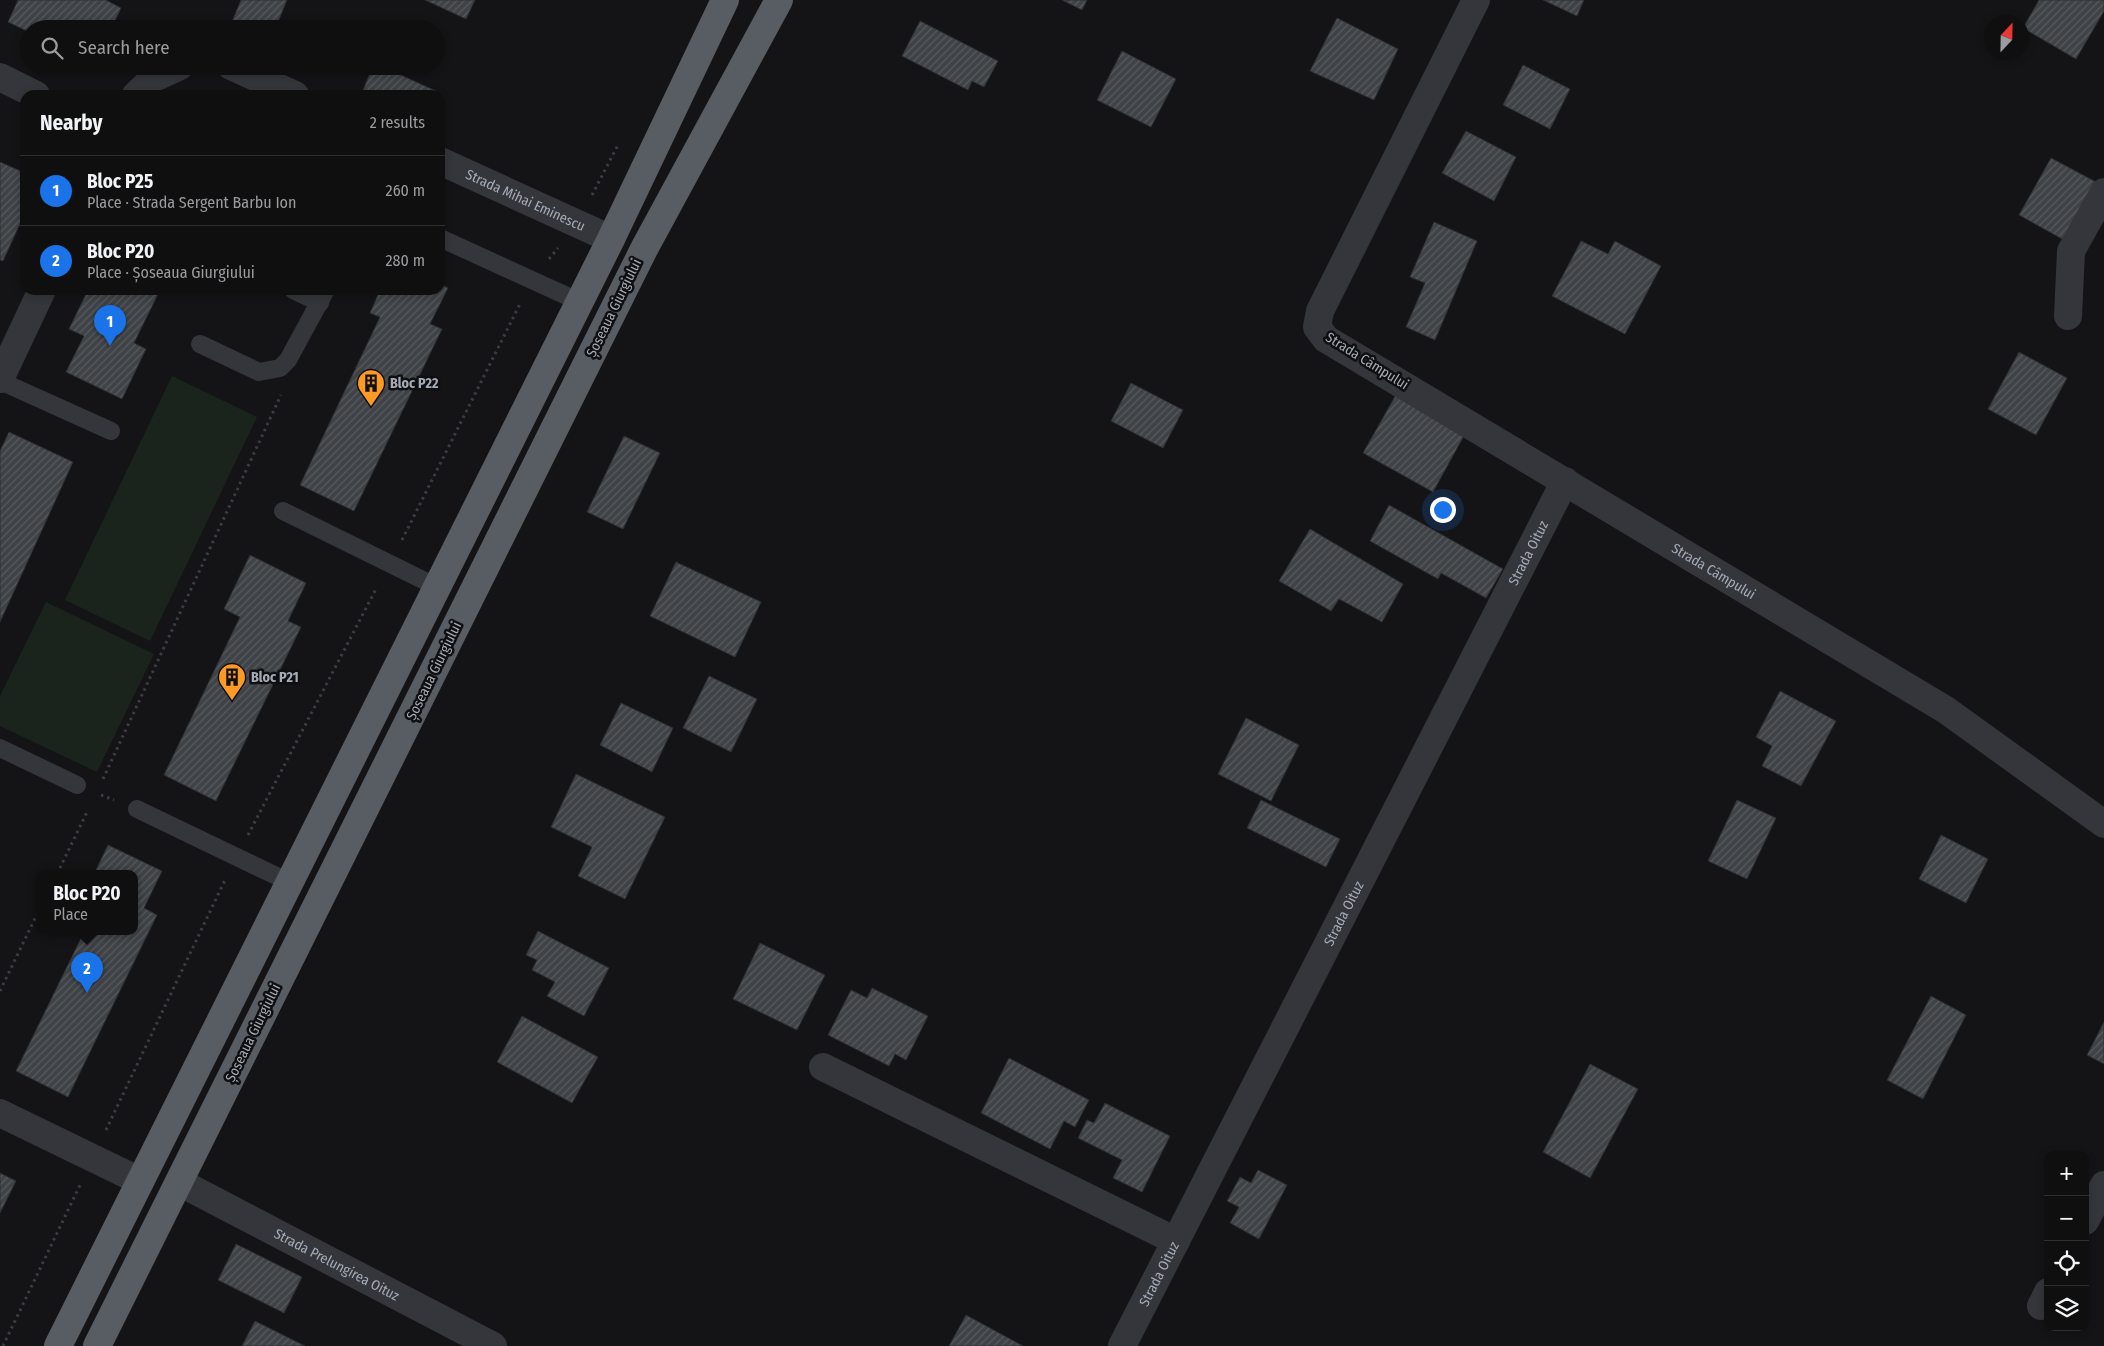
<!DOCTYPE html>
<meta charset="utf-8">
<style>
body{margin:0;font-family:"Fira Sans Condensed",sans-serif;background:#181819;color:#f1f3f6}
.controls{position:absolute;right:15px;bottom:15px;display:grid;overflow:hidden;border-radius:10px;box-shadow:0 2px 8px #0003}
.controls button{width:45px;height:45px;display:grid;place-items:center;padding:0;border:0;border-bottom:1px solid #2f2f30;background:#0f0f10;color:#f1f3f6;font:25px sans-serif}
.compass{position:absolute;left:1984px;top:15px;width:45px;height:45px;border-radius:50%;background:#0f0f10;box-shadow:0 2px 8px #0003;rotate:22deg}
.you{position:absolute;left:1442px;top:509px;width:18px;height:18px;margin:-12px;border:4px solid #fff;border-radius:50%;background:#1a73e8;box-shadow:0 0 0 8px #1a73e833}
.badge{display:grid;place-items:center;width:32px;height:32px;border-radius:50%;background:#1a73e8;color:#fff;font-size:16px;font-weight:700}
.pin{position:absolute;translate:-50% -41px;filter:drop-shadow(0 1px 2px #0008)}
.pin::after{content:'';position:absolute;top:26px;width:18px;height:15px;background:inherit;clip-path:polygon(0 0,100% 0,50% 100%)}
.popup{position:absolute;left:36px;top:870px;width:102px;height:65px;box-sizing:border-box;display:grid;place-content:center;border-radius:10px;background:#0f0f10;filter:drop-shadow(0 1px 4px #0005);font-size:16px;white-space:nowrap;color:#9b9c9f}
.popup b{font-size:19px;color:#f1f3f6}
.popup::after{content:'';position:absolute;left:50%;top:100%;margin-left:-10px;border:10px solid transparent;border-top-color:#0f0f10}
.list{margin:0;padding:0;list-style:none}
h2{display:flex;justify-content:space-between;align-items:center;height:65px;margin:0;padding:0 20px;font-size:21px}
h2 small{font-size:16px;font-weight:400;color:#9b9c9f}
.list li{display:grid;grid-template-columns:32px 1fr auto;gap:15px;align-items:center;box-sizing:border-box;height:70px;padding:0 20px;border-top:1px solid #2f2f30}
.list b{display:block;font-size:19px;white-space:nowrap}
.list p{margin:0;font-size:16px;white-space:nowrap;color:#9b9c9f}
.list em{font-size:16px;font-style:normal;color:#9b9c9f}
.icon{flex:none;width:28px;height:28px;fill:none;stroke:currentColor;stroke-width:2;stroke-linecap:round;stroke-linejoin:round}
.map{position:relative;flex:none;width:2104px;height:1346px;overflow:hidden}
.search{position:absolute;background:#0f0f10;box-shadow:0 2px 8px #0003;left:20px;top:20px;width:425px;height:55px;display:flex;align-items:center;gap:12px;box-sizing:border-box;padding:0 18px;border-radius:28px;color:#9b9c9f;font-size:19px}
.panel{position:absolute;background:#0f0f10;box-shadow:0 2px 8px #0003;left:20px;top:90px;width:425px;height:205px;border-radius:15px}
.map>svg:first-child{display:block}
</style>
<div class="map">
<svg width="2104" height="1346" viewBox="0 0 2104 1346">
<defs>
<pattern id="building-hatch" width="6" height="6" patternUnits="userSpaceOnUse" patternTransform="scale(1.25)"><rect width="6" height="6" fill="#3f4246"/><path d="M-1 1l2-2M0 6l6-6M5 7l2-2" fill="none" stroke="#585b5e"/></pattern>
</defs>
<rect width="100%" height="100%" fill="#141416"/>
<path fill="#1b241c" d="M172,376L257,417L150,641L65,600Z
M46,602L154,654L97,772L0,726V696Z"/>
<path fill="url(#building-hatch)" stroke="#2d2e32" d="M18,0H106L121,8L111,29H57L46,24L44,29H29V32L8,22Z
M241,0H287L275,29H229Z
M425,0H475L466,19Z
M1062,0H1087L1082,10Z
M1543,0H1584L1577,16Z
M2039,0H2104V11L2076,59L2023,28Z
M1337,18L1398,49L1374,100L1310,71Z
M920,21L998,61L984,87L972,81L968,90L902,56Z
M1122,51L1176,79L1151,127L1097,100Z
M1523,65L1570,89L1550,129L1503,105Z
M373,66H381L436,91L434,95H361Z
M1466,131L1516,157L1494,201L1442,173Z
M2051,158L2096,182L2064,240L2019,215Z
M0,162L25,173V213L3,261L0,260Z
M1434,222L1477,241L1435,340L1406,327L1425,283L1410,277Z
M1581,241L1608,254L1615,241L1661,266L1625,334L1552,296Z
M440,284L448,288L430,324L442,329L354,511L300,485L380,317L370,313L380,290H440Z
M88,290H160L134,343L146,349L122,399L66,372L84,336L69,329Z
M2019,352L2067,378L2036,435L1988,409Z
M1131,383L1183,410L1163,448L1111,421Z
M1397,393L1466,432L1433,492L1363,453Z
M9,432L73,462L0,622V451Z
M624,436L660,453L623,529L587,512Z
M1389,505L1503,569L1486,598L1441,573L1438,579L1370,541Z
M1310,529L1403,584L1382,622L1339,599L1331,611L1279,581Z
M250,555L306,583L288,621L301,627L216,801L164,775L240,617L224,609Z
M676,562L761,602L735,657L650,616Z
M709,676L757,699L731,752L683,728Z
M1780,691L1836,721L1801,786L1762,766L1772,746L1756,737Z
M621,703L673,728L652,772L600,745Z
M1246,718L1299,745L1271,801L1218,774Z
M576,774L665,817L625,899L578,876L592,847L551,827Z
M1261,800L1340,839L1326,867L1247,828Z
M1737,800L1776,818L1747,879L1708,861Z
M1941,835L1988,859L1966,903L1919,879Z
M108,845L162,871L144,908L157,915L68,1097L16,1071L84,932H134V874H94Z
M538,931L609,968L584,1016L547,996L555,982L532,970L537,960L526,955Z
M760,943L825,975L797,1030L733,999Z
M872,988L928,1016L906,1060L895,1054L889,1066L828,1035L851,990L867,998Z
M1931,996L1966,1015L1923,1099L1887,1080Z
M522,1016L598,1057L572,1103L497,1062Z
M2104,1022V1064L2087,1055Z
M1009,1058L1089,1100L1075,1127L1064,1121L1050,1149L981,1113Z
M1590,1064L1638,1089L1590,1178L1543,1152Z
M1105,1103L1170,1136L1142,1192L1113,1178L1122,1160L1078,1138L1087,1120L1094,1123Z
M1258,1170L1287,1185L1259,1239L1230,1223L1239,1207L1227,1201L1240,1177L1251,1183Z
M0,1173L16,1181L0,1213Z
M236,1244L302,1277L284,1313L218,1280Z
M966,1315L1023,1346H949Z
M255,1321L305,1346H242Z"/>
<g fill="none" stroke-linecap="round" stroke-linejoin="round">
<path stroke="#3a3d42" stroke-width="3" stroke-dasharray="2.5 4" stroke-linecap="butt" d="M592,195L618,145
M549,259L558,248
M402,540L520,304
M103,779L281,395
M101,795L114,800
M248,835L377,587
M57,874L88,810
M0,991L39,910
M106,1130L225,880
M3,1346L80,1185"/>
<path stroke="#34363b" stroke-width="18" d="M440,238L580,302
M293,290L320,303
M200,344L259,372L280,368L288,360L326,290
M0,381L111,431
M283,511L437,587
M0,748L77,785
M137,809L289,882"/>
<g stroke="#34363b" stroke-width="28">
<path id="s1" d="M1476,0L1320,311L1317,327L1326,339L1946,710L2104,824"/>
<path d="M231,66L295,95"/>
<path d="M0,77L36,95"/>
<path d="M136,95L154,78L180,66"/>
<path id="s2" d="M440,161L611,239"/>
<path d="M2068,316L2071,251L2104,192"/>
<path d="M0,379L42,290"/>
<path d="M823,1067L1176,1241"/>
<path d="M0,1113L140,1181"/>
<path id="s3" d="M179,1182L493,1346"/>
<path d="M2085,1221L2104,1185"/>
<path d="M2041,1306L2048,1292"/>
<path id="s4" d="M1122,1346L1565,481"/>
</g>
<path stroke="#585c63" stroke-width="28" d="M58,1346L611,239L725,0
M97,1346L644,249L779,0"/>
</g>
<defs>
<g id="building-pin" transform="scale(1.4375)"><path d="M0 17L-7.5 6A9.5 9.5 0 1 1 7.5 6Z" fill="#fd9a24" stroke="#0f0f11"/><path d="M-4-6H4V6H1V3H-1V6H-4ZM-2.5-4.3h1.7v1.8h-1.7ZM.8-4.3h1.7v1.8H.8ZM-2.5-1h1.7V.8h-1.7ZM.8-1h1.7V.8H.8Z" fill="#111"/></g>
</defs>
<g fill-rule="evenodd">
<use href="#building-pin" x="371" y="383"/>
<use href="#building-pin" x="232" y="677"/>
</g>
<g text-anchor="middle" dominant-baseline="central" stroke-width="5" stroke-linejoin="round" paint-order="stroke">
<g font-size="14" fill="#a4acb7" stroke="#0f0f11">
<text stroke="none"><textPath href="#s2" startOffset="94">Strada Mihai Eminescu</textPath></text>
<text transform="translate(614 308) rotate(-64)">Șoseaua Giurgiului</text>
<text transform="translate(1367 361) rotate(32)">Strada Câmpului</text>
<text stroke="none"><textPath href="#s4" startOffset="891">Strada Oituz</textPath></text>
<text stroke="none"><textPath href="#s1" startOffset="831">Strada Câmpului</textPath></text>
<text transform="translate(434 671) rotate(-64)">Șoseaua Giurgiului</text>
<text stroke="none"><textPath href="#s4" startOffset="486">Strada Oituz</textPath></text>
<text transform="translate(253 1033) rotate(-64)">Șoseaua Giurgiului</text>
<text stroke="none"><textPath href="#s3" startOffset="178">Strada Prelungirea Oituz</textPath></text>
<text stroke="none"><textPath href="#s4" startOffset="81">Strada Oituz</textPath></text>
</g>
<g font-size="14" font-weight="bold" fill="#a4acb7" stroke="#0f0f11" text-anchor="start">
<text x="390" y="383">Bloc P22</text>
<text x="251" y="677">Bloc P21</text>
</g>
</g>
</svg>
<div class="controls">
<button>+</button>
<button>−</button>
<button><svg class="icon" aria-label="locate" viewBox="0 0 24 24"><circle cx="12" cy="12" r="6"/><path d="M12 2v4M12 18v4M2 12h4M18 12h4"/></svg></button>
<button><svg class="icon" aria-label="layers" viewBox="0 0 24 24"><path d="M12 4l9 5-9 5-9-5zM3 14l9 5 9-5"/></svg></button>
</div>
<svg class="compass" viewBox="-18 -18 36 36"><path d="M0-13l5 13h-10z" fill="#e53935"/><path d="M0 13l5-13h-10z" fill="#9b9c9f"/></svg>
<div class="you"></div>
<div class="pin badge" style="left:110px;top:346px">1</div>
<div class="pin badge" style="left:87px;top:993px">2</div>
<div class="popup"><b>Bloc P20</b>Place</div>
<div class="search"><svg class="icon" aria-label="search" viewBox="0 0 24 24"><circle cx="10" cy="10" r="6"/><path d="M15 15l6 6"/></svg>Search here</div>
<section class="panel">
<h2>Nearby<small>2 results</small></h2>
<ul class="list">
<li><span class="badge">1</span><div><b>Bloc P25</b><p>Place · Strada Sergent Barbu Ion</p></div><em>260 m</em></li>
<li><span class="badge">2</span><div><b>Bloc P20</b><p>Place · Șoseaua Giurgiului</p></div><em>280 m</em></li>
</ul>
</section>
</div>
